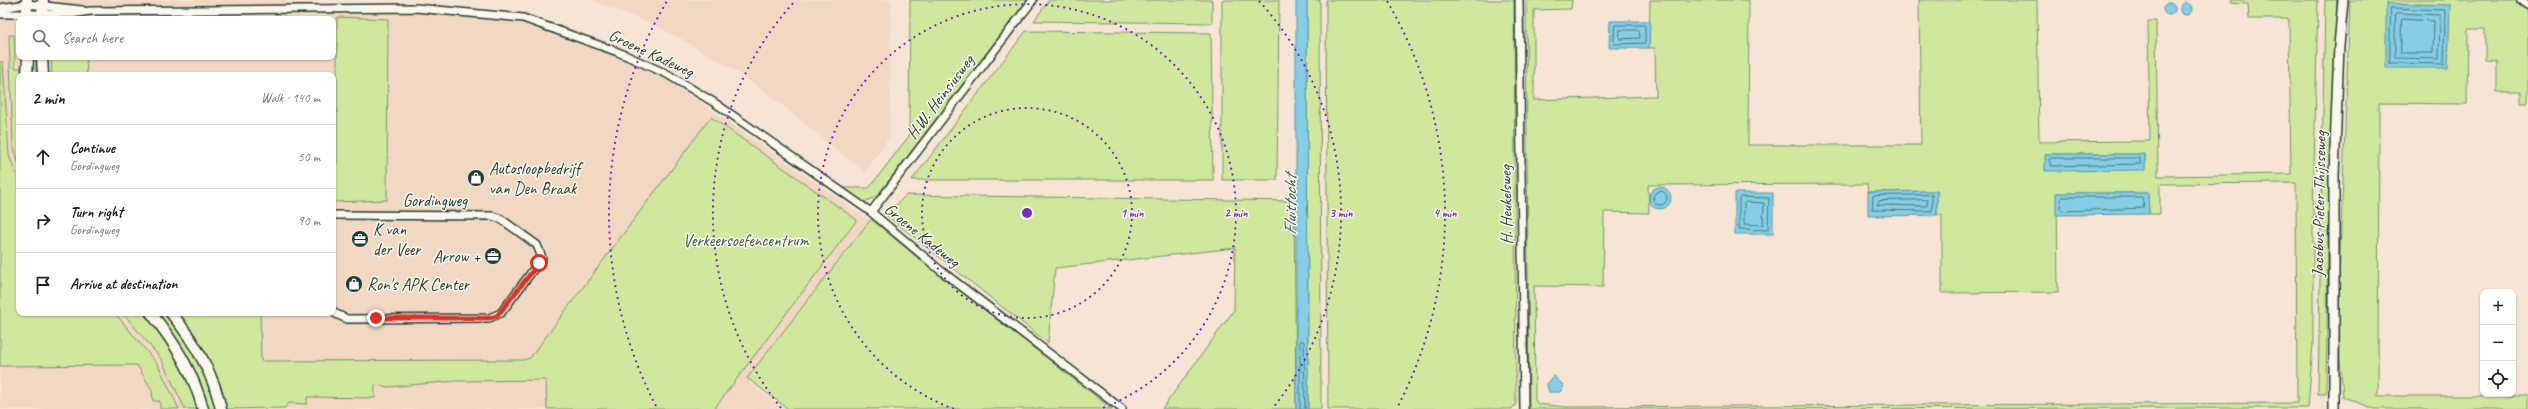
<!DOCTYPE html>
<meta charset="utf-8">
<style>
body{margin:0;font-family:Caveat,sans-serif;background:#f2f2f2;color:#222}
.controls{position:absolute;right:12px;bottom:12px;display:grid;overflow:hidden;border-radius:8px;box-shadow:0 1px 3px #0004}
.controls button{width:36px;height:36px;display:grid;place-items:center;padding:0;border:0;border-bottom:1px solid #e0e0e0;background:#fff;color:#222;font:20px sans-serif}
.stop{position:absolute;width:12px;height:12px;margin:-9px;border:3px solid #d93025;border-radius:50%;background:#fff}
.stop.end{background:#d93025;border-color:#fff;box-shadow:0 1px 4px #0008}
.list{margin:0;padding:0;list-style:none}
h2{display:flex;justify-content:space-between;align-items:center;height:52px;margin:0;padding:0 16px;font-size:17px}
h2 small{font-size:13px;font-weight:400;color:#767676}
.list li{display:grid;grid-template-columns:26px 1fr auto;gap:12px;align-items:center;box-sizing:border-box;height:64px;padding:0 16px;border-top:1px solid #e0e0e0}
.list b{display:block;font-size:15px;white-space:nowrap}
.list p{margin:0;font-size:13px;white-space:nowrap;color:#767676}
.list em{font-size:13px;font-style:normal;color:#767676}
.icon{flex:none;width:22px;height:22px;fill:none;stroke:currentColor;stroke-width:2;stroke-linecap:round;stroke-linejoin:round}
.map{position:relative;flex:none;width:2528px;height:409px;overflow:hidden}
.search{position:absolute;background:#fff;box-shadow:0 1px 3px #0004;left:16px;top:16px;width:320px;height:44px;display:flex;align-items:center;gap:10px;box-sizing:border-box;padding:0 14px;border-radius:8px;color:#767676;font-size:15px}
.panel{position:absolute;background:#fff;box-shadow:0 1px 3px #0004;left:16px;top:72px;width:320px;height:244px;border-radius:8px}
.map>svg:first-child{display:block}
</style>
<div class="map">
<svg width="2528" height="409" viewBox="0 0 2528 409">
<rect width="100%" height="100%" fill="#f6e4d4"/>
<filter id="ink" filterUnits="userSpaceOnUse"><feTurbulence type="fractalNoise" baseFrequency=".025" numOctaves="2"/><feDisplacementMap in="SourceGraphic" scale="8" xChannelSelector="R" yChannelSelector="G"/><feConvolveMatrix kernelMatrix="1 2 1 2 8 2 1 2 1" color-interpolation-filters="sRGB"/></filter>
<g filter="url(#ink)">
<path fill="#f2d7c3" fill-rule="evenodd" d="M0,0H287V3L502,10L624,49L874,224L749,383L784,409H0ZM19,19H333V57H19ZM19,75H333V313H19Z
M591,0H891L890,136L865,172L768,94L731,68L680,38L645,21Z"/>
<path fill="#cfe89e" stroke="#779269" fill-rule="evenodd" d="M910,0H1027L877,196L862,203L837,188H869L909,136Z
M1049,0H1212V23L1034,21Z
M1222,0H1279L1277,180H1222Z
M1307,0H1320L1321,409H1308Z
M1326,0H1514L1516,397V404L1512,409H1328Z
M1526,0H1572L1571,9L1534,10V100L1656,96L1655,48H1649L1650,0H1749L1748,145H1921L1919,0H2037L2039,142L2150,141L2148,21H2156L2158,176L2291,174L2289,19H2249L2248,4L2231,3L2232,0H2318L2313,214V343L2308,408L1529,409ZM2045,154H2145V170ZM2296,183L2297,403L1566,407L1538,404L1535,400L1534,286L1603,287L1604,212L1649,213L1648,185L1867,184L1868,192L1937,191V215H1942V293L2058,292L2057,193H2148L2149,214H2160V184Z
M2325,0H2337L2328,237L2326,394H2318Z
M2350,0H2518L2528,8V103H2521V92H2497V61L2485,60V29H2468L2467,104L2379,103L2378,396H2528V409H2375L2343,397L2340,358L2339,282Z
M337,17L388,19L387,200L333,202V163H337Z
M1026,31L1211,33L1213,180H912Z
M9,35H14L15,68H21L22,75H19V164L13,146Z
M32,57H36V75H32Z
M51,57H86L87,75H52Z
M0,62H3L9,155L19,182V313H115L158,365L179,409H160V401H153L152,390L137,365L0,366Z
M711,117L857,220L714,409H547L546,380L456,381L388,387L375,385V398L307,397V404L289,403L285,408L226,409C218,373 200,341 177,313H260L261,361L523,360L530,358Z
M906,195L1294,201L1296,409H1162L1234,310L1235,248L1055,268L1048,343L886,215Z
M871,219L918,258L1112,409H788L747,378Z
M123,313H143L167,342L188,374L198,409H185L161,359Z
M156,313H164C189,341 208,372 216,409H208C201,372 179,341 156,313Z"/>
<path fill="#85cee6" stroke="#5c949f" d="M1296,0H1307L1308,409H1296Z
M2386,3L2450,5L2448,68H2386Z
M2180 9a6 6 0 1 1 12 0a6 6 0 1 1-12 0Z
M2163 9a6 6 0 1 1 12 0a6 6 0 1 1-12 0Z
M1610,21H1650L1649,48H1609Z
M2045,154H2145V170L2045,171Z
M1649 198a11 11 0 1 1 22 0a11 11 0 1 1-22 0Z
M1937,191V215L1868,216V192Z
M1735,193H1773V234H1735Z
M2056,193H2148L2149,214L2056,215Z
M1554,376L1564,386L1560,392H1549L1547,384Z"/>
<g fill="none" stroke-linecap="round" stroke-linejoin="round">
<path stroke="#48777b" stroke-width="1" d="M2391,8L2445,10L2444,64L2390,63Z
M2396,13L2440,15L2439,59L2395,58Z
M2402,19L2434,21L2433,53H2401Z
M1615,25H1645V43L1614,44Z
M1620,30H1639L1640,38L1620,39Z
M2051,158H2139L2141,164L2051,166L2049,160Z
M1653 198a7 7 0 1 1 14 0a7 7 0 1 1-14 0Z
M1932,195V211L1872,210L1873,196Z
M1741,197L1769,198L1768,230L1739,229V199Z
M2062,197H2142L2144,208L2062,211L2060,209Z
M1927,200V206L1877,205L1879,201Z
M1746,202L1764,203L1763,225L1744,224V204Z
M1300,409V342L1302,340L1304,342L1305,409"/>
<g stroke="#1f3d34" stroke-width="10">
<path id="minor" d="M1519,0L1524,409
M2521,0L2528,5
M0,8L27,4L82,10
M0,14H71L90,11L416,8L523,18L618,52L667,74L715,103L871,212L940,270L1122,409
M871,212L1033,0
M333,215L492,216L501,219L537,245L542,258L501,313L489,318L347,319L336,314L333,311"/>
</g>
<g stroke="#1f3d34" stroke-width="12">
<path id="tertiary" d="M2334,409V175L2339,46L2343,0"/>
</g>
<g stroke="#1f3d34" stroke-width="13">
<path id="secondary" d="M27,0V19
M42,19L43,0
M42,57L43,75
M27,75L28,57
M151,313C175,343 193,372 203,409
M171,313C195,342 213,372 221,409"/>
</g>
<use href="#minor" stroke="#fbf7ec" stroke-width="7"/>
<use href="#tertiary" stroke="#fbf7ec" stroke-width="9"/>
<use href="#secondary" stroke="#fbf7ec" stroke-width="10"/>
</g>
</g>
<g fill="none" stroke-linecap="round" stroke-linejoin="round" filter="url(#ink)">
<path stroke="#d93025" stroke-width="5" d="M376,318H489L497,316L539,263"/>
</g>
<g fill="none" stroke="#7b2cbf" stroke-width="2" stroke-dasharray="2 4">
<circle cx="1027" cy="213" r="105"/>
<path d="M954 409A209 209 0 1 1 1100 409"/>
<path d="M781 408A314 314 0 0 1 795 1M1259 1A314 314 0 0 1 1273 408"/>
<path d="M656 406A418 418 0 0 1 667 1M1387 1A418 418 0 0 1 1398 406"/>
</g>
<defs>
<g id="shop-disc" transform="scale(0.9)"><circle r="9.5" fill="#1f3d34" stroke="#fbf7ec"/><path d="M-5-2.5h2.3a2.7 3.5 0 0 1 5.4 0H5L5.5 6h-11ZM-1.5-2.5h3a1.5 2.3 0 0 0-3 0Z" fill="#fff"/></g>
<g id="office-disc" transform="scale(0.9)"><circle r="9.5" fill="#1f3d34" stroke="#fbf7ec"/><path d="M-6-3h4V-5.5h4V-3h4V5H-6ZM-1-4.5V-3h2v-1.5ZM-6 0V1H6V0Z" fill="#fff"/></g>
</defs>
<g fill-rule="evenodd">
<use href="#shop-disc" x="476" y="178"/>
<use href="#office-disc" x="360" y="239"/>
<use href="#office-disc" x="493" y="256"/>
<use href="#shop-disc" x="354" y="284"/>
</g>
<g text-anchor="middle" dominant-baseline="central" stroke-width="3" stroke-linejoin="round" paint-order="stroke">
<g font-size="17" fill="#1f3d34" stroke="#fbf7ec">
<text transform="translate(651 53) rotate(25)">Groene Kadeweg</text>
<text transform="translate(940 97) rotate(-53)">H.W. Heinsiusweg</text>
<text x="435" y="200">Gordingweg</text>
<text transform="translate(2319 204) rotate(-89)">Jacobus Pieter Thijsseweg</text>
<text transform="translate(1506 205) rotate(-91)">H. Heukelsweg</text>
<text transform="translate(922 235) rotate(39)">Groene Kadeweg</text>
</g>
<g font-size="17" fill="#1f3d34" stroke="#fbf7ec" text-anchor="start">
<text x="489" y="168">Autosloopbedrijf<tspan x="489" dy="20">van Den Braak</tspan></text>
<text x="373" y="229">K van<tspan x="373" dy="20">der Veer</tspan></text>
<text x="480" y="256" text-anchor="end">Arrow +</text>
<text x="367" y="284">Ron's APK Center</text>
</g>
<g font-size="17" fill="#425f49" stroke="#fbf7ec">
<text x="746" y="240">Verkeersoefencentrum</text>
</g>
<g font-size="18" font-style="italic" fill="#335a58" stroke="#fbf7ec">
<text transform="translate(1290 205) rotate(-90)">Fluittocht</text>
</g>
</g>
<circle cx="1027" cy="213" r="6" fill="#7b2cbf" stroke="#fbf7ec" stroke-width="2"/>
<g font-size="12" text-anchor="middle" font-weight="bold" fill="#7b2cbf" stroke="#fbf7ec" stroke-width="3" stroke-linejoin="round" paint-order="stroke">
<text x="1132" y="217">1 min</text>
<text x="1236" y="217">2 min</text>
<text x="1341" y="217">3 min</text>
<text x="1445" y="217">4 min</text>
</g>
</svg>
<div class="controls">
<button>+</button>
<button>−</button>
<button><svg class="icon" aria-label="locate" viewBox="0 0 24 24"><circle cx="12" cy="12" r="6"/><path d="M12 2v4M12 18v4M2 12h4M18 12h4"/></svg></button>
</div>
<div class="stop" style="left:539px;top:263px"></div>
<div class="stop end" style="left:376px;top:318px"></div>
<div class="search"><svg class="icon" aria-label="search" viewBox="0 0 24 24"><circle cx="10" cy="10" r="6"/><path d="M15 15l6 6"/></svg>Search here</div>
<section class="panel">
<h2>2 min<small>Walk · 140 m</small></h2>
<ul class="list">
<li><svg class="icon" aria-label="ahead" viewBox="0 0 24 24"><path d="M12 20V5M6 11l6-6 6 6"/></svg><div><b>Continue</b><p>Gordingweg</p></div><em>50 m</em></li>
<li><svg class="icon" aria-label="right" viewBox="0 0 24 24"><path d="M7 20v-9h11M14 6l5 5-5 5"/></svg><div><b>Turn right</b><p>Gordingweg</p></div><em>90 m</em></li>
<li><svg class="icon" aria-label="arrive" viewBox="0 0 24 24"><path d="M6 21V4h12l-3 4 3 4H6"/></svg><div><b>Arrive at destination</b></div></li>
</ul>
</section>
</div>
